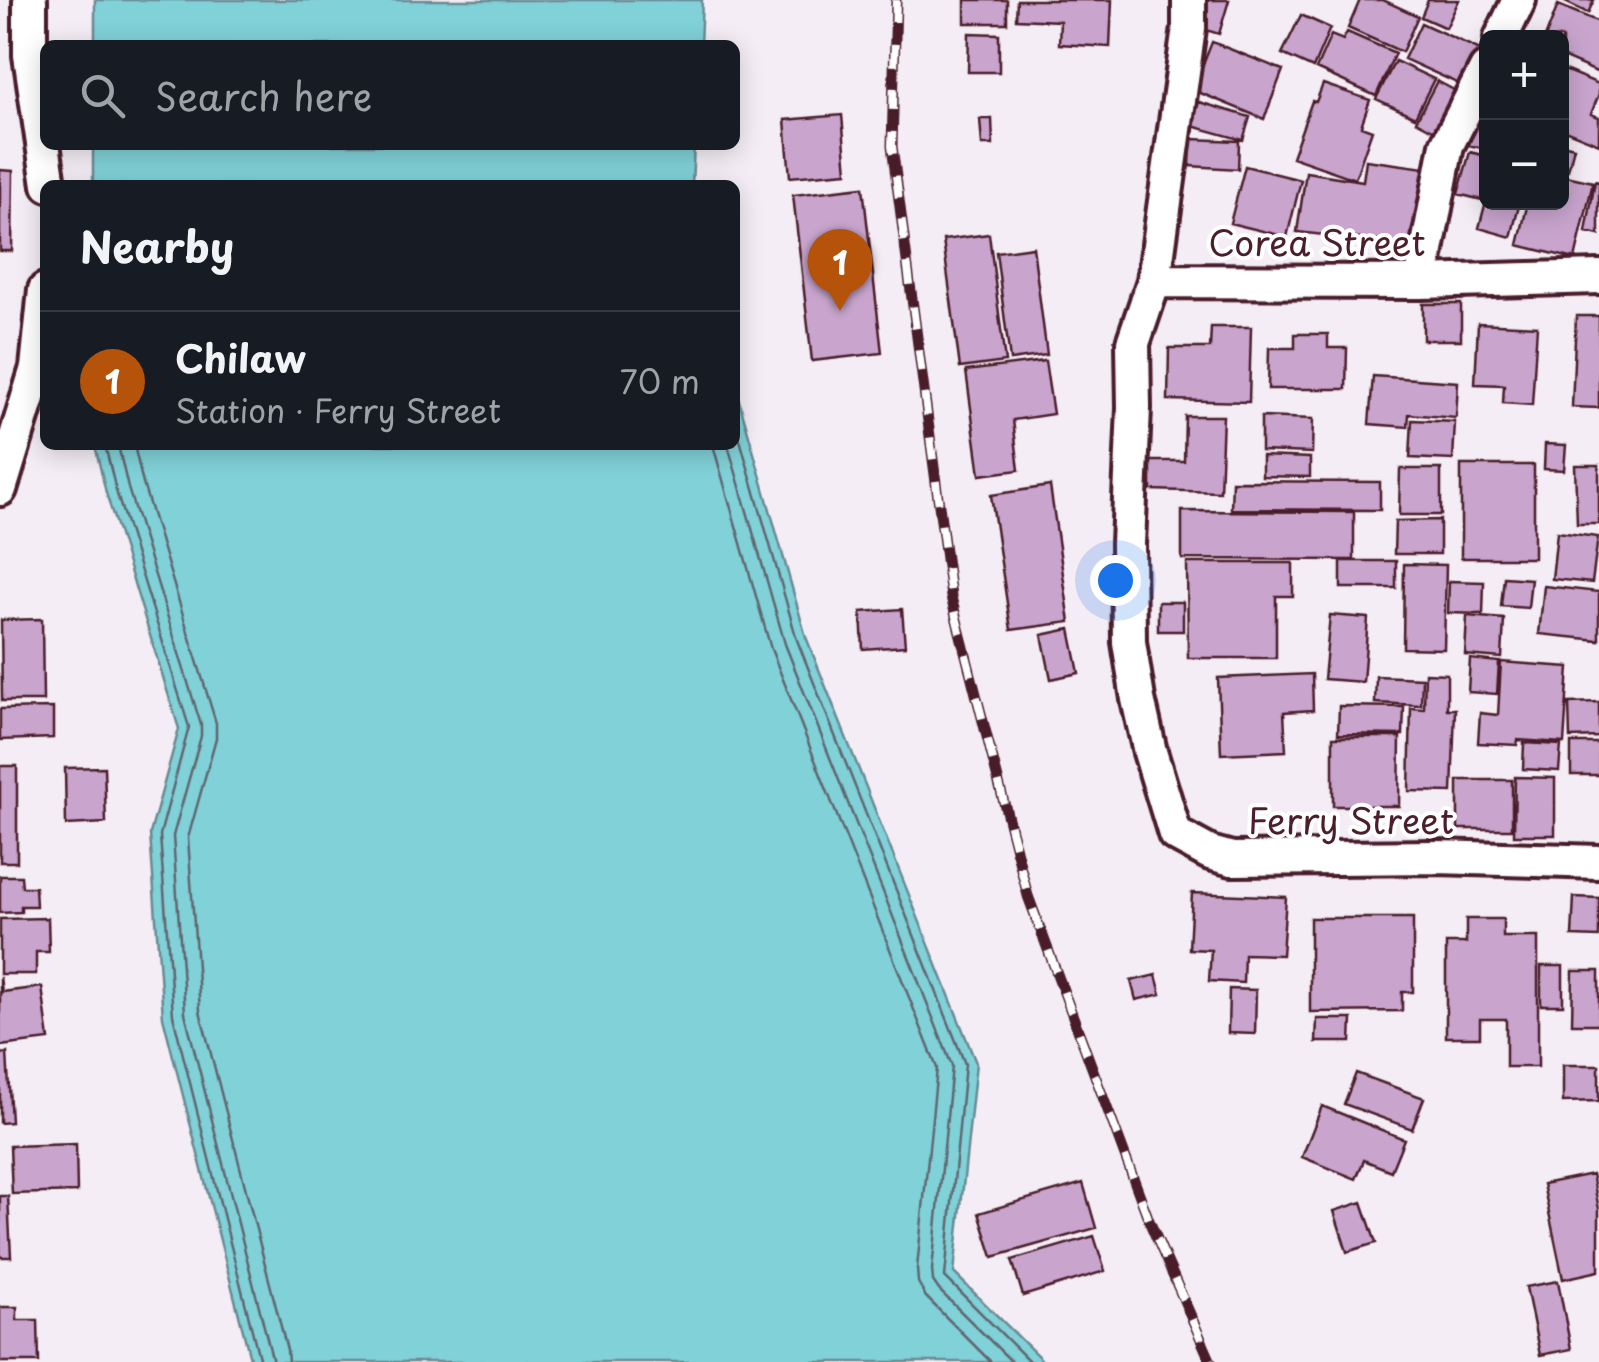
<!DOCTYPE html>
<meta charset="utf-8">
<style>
body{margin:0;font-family:"Playpen Sans",sans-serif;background:#242831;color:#f1f3f6}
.controls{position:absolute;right:30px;top:30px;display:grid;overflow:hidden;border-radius:15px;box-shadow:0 5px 25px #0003}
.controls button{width:90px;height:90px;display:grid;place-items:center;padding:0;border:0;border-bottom:2px solid #363941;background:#171b24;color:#f1f3f6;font:50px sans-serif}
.you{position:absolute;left:1115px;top:580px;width:35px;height:35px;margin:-25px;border:8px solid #fff;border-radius:50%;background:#1a73e8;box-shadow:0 0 0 15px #1a73e833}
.badge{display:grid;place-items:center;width:65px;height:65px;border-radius:50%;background:#b45309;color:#fff;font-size:32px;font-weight:700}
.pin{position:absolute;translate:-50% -82px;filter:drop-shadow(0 2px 5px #0008)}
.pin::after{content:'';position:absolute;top:52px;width:35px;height:30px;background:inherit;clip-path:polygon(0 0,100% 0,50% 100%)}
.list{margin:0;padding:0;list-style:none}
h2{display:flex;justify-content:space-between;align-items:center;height:130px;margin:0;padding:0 40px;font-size:42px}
h2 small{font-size:32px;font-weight:400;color:#9ea1a6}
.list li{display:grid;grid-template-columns:65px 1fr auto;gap:30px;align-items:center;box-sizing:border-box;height:140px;padding:0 40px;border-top:2px solid #363941}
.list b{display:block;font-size:38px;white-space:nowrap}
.list p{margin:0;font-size:32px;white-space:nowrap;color:#9ea1a6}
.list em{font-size:32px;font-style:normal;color:#9ea1a6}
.icon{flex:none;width:55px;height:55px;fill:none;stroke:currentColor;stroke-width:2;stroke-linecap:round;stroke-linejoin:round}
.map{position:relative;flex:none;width:1599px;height:1362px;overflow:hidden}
.search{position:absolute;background:#171b24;box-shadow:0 5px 25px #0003;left:40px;top:40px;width:700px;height:110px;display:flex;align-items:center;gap:25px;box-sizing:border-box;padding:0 35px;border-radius:15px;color:#9ea1a6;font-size:38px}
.panel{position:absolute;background:#171b24;box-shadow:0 5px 25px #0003;left:40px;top:180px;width:700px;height:270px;border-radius:15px}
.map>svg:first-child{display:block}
</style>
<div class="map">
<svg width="1599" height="1362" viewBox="0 0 1599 1362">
<rect width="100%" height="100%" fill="#f4edf5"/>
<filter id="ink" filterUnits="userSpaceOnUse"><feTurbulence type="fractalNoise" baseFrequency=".01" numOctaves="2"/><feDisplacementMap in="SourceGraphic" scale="20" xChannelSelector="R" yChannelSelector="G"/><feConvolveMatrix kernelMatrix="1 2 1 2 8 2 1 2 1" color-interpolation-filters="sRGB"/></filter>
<g filter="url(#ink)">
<path fill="#80d1d8" stroke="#6a8a93" stroke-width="2.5" d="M95,0H702L700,45H95Z
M93,145H694L692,185H93Z
M735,386L806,637L976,1063L954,1273L1044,1362H251L163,1017L150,834L179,729L106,493L95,445H735Z"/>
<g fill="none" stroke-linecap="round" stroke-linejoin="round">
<path stroke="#606670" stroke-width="2.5" d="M735,422L797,640L965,1064L945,1277L1030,1362
M105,445L116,491L189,727L160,835L173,1015L260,1362
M118,445L128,488L201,725V736L173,836L185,1013L273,1362
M134,445L143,484L216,723V738L188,838L200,1011L287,1350L288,1362
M713,445L771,649L937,1068L917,1268L918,1282L925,1296L991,1362
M728,445L785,644L952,1066L932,1270L933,1281L939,1290L1012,1362"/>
</g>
<path fill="#c9a5ce" stroke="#4a1f2b" stroke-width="2.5" d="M965,0H1007V23H965Z
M1017,0H1112L1110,47L1059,44L1060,21L1016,19Z
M1204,0H1229L1219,34L1196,27Z
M1360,0H1383L1418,16L1402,52L1348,28Z
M1428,0H1459L1446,28L1421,17Z
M1566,0H1594L1588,13L1565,2Z
M1558,5L1599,22V73L1562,57V38H1545Z
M1301,15L1330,28L1313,68L1282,54Z
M1421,23L1485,52L1468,88L1404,59Z
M1347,32L1395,53L1376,96L1316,69L1331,35L1343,40Z
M969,33L999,34V72H968Z
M1212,42L1283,70L1264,119L1193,90Z
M1395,61L1434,79L1415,117L1376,99Z
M1562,69L1599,84V94L1591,114L1599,117V144L1562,129Z
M1437,81L1467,97L1446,137L1416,121Z
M1323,84L1370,100L1361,126L1372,130L1355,179L1292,157L1312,101L1316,102Z
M1483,95L1486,96V149L1469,145Z
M1199,102L1250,117L1243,140L1192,126Z
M842,115L847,172L790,177L785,120Z
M980,119H992L993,145H982Z
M1191,139L1239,141L1238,169L1190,166Z
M1562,144L1574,147L1568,170L1562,168Z
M1470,152L1486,156V202H1520L1511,237L1479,228L1486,201L1458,194Z
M1366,160L1425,168L1414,245L1297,232L1306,172L1363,181Z
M1245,166L1301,180L1287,237L1230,223Z
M0,170L13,171L12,251H0Z
M1562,175L1593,182L1575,259L1518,245L1528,202H1562Z
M1595,181L1599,182V235L1586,232Z
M863,187L882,353L812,361L793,195Z
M989,234L1005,362L960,368L943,240Z
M1033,247L1047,355L1010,360L996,252Z
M1423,304H1461V340H1423Z
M1576,316H1599V408L1572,407Z
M1478,323L1537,326L1532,405L1503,403L1504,385L1475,384Z
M1211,327H1251L1249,402L1168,400L1169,348H1210Z
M1295,334H1328V348H1347L1346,389H1268L1269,348H1295Z
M1045,361L1053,414L1013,420L1019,470L980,475L966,371Z
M1373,376L1458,382L1456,418L1409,414L1408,427L1369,424Z
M1185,416H1223L1220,492L1151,490V461H1184Z
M1261,417L1313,419L1312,453L1261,451Z
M1412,420L1455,422L1453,460L1410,458Z
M1545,444L1566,445L1564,470L1544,469Z
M1262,456L1310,458V477L1262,476Z
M1461,465H1534V558H1461Z
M1575,465H1599V524H1577Z
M1400,469H1441V515H1399Z
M1232,481L1380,482V510L1231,509Z
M1050,486L1070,622L1011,630L991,495Z
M1182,511L1354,512V560L1182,559Z
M1440,520V554H1394L1395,521Z
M1557,532L1598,537L1592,583L1552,579Z
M1341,561H1396V588H1341Z
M1187,563H1293V596H1276V658H1188Z
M1404,564L1446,565L1444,649L1403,648Z
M1504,577L1531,579L1528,608L1501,606Z
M1449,581L1484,582L1483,614L1448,613Z
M1544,586L1599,592V640L1539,634Z
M1158,602H1183V631H1158Z
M902,609L905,646L863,649L861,612Z
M1330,615L1368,618L1363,682L1324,679Z
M1467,616L1504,619L1502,658L1465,655Z
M42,619L43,701H2L1,620Z
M1070,629L1079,673L1051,679L1042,635Z
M1470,659L1499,662L1497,694L1468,692Z
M1501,662L1569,667L1564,743L1518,740L1517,745L1478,743L1480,713L1498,715Z
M1425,673L1447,674V709H1455L1452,792L1409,791L1411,708L1424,709Z
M1312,674L1313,710L1284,712L1286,751L1221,754L1218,678Z
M1376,676L1422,678L1421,705L1375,703Z
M1599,702V737L1570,738L1569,703Z
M1339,706L1404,707L1403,735L1338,734Z
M53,708V738L0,740V709Z
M1333,737H1400L1399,806H1333Z
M1524,743L1561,745L1559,771L1523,769Z
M1571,743H1599V775H1571Z
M0,766H17V862H0Z
M104,767L106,823L66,825L65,768Z
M1515,777L1555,778V835H1514Z
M1458,780H1512V829H1458Z
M0,876H21L22,887H35L36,906H21V912L0,913Z
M1192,893L1286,897L1282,955L1244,954L1243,983L1209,981L1211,950L1189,949Z
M1574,897L1599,898V937L1572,936Z
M48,918L49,952H36V974H0V919Z
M1310,918H1413V992H1402V1011L1310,1012Z
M1466,919H1503V937H1538V1067H1506V1019H1480V1037H1446V943H1466Z
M1541,966H1563V1005H1541Z
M1573,971H1599V1024H1572Z
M1156,975L1161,994L1136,1000L1131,981Z
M0,977L2,992L42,987L49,1040L0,1046Z
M1229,989L1256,990L1255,1034L1228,1033Z
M1317,1019H1352L1351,1042H1316Z
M7,1053L11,1122L0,1123V1054Z
M1563,1065H1599V1101L1563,1102Z
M1356,1073L1424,1098L1412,1129L1344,1104Z
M1322,1106L1404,1139L1391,1171L1364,1160L1356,1179L1302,1157Z
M76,1144L77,1192L12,1194L10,1146Z
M1592,1174L1599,1209V1271L1563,1279L1543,1184Z
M1083,1183L1096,1228L993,1257L979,1213Z
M0,1196H8L11,1257H0Z
M1362,1202L1376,1243L1347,1252L1334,1211Z
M1094,1236L1105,1271L1023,1296L1012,1260Z
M1558,1281L1571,1349L1540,1355L1526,1287Z
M0,1307H17V1320H38L39,1362H0Z"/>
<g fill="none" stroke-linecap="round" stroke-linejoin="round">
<g stroke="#4a1f2b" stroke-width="40">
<path id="street" d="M30,0V55L49,185
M1189,0V28L1154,281L1133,343L1134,408L1128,544L1129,642L1138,699L1150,752L1175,834L1210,853L1232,859L1437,857L1599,862
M1501,38L1519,0
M1154,281L1421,282L1599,277
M1421,282L1447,145L1486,69
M0,489L37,368L45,290"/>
</g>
<use href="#street" stroke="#fff" stroke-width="32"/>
<g stroke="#4a1f2b" stroke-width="11">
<path id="rail" d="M896,0L892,146L951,597L1028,896L1150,1223L1211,1362"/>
</g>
<use href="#rail" stroke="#fff" stroke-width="8" stroke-dasharray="22" stroke-linecap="butt"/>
</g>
</g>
<g text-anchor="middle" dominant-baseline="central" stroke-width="8" stroke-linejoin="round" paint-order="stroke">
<g font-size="35" fill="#4a1f2b" stroke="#fff">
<text x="1317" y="241">Corea Street</text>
<text x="1351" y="819">Ferry Street</text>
</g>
</g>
</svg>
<div class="controls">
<button>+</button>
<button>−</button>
</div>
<div class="you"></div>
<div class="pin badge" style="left:840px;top:311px">1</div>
<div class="search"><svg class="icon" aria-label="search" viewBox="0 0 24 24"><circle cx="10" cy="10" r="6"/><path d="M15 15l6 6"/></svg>Search here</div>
<section class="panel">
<h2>Nearby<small></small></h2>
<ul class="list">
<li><span class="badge">1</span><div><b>Chilaw</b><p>Station · Ferry Street</p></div><em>70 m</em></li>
</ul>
</section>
</div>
